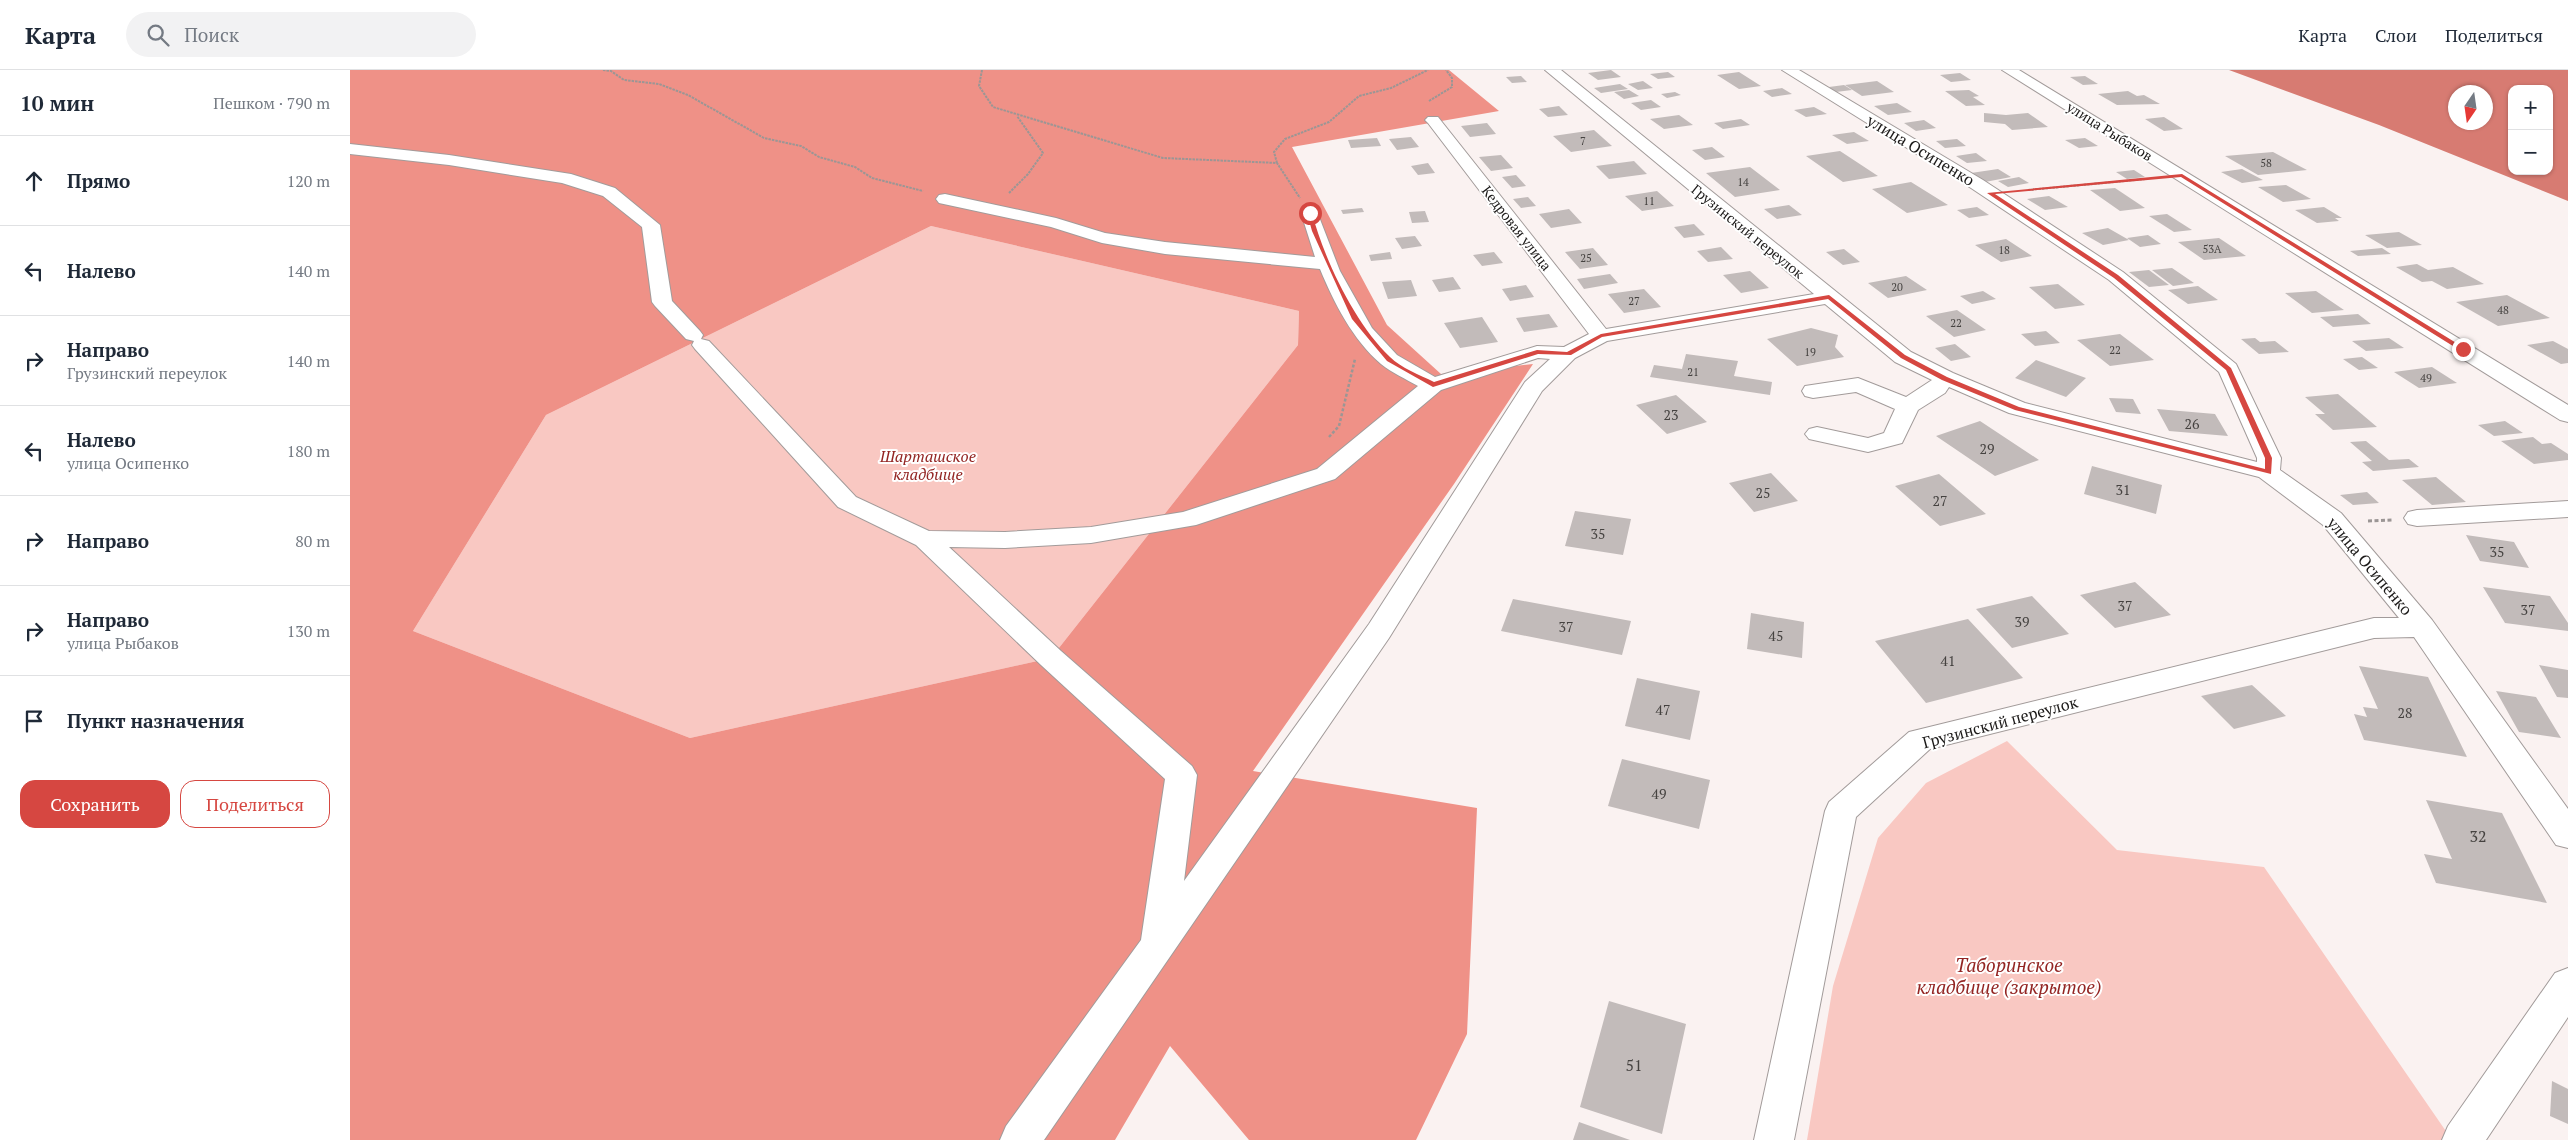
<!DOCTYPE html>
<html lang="ru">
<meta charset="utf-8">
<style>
body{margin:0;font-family:"PT Serif",serif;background:#f2f2f3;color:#1f2937}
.controls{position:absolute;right:15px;top:15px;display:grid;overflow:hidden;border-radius:10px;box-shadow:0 1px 4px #0004}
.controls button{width:45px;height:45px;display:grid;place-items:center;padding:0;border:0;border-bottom:1px solid #e0e1e3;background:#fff;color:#1f2937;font:25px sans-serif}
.compass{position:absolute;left:2098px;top:15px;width:45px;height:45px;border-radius:50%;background:#fff;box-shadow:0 1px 4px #0004;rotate:193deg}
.stop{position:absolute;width:15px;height:15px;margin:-11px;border:4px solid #d64741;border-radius:50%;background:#fff}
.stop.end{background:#d64741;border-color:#fff;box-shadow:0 1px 5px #0008}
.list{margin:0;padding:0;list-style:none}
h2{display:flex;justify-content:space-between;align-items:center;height:65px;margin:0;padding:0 20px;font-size:21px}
h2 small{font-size:16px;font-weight:400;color:#747a83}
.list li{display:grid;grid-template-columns:32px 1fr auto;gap:15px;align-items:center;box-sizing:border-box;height:90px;padding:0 20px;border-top:1px solid #e0e1e3}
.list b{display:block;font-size:19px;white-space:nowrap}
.list p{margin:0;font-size:16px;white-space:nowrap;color:#747a83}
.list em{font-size:16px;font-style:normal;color:#747a83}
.actions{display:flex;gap:10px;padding:15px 20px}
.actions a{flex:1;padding:11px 0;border:1px solid #d64741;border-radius:15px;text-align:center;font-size:18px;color:#d64741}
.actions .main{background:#d64741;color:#fff}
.icon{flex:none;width:28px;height:28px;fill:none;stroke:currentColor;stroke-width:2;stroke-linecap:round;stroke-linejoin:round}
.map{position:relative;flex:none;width:2218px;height:1070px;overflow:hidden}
header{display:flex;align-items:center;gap:30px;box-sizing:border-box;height:70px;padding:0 25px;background:#fff;border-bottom:1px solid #e0e1e3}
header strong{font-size:24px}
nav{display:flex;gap:28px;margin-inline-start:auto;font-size:18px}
.search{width:350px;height:45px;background:#f2f2f3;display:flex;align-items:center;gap:12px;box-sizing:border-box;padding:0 18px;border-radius:28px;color:#747a83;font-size:19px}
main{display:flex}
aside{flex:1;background:#fff}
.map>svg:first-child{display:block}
</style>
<header>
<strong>Карта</strong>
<div class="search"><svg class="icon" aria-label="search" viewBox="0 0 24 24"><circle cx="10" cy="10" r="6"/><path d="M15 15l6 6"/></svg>Поиск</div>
<nav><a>Карта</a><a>Слои</a><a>Поделиться</a></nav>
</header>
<main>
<aside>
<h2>10 мин<small>Пешком · 790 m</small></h2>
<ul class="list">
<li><svg class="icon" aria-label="ahead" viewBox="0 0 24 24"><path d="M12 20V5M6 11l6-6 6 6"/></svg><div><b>Прямо</b></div><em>120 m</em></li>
<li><svg class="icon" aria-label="left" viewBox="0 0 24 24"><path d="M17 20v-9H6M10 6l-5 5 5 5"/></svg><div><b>Налево</b></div><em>140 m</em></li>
<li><svg class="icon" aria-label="right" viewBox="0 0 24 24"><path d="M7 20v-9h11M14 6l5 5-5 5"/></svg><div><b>Направо</b><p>Грузинский переулок</p></div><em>140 m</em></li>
<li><svg class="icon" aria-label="left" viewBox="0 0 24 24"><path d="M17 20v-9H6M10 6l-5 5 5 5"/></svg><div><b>Налево</b><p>улица Осипенко</p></div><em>180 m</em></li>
<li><svg class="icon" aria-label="right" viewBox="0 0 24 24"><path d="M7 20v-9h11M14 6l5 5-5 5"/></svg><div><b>Направо</b></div><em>80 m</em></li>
<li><svg class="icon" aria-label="right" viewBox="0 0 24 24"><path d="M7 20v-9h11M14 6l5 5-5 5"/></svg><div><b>Направо</b><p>улица Рыбаков</p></div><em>130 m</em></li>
<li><svg class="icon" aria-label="arrive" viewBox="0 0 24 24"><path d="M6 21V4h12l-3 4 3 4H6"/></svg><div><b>Пункт назначения</b></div></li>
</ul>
<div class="actions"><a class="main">Сохранить</a><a>Поделиться</a></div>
</aside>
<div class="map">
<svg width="2218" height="1070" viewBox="0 0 2218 1070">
<rect width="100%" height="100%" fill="#faf2f1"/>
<path fill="#f9c8c2" d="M581,156L949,241L948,275L701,588L340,668L63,561L196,345Z
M1657,671L1767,780L1914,797L2102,1070H1457L1483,916L1528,768L1576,713Z"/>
<path fill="#ef9187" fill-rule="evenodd" d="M0,0H1099L1149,41L942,77L1037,255L1091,304L1183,294L1104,414L903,701L1127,738L1117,964L1066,1070H899L820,976L765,1070H0ZM581,156L949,241L948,275L701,588L340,668L63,561L196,345Z"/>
<path fill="#d77b72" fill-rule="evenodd" d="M1879,0H2218V131L2029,55ZM2162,19H2199V101H2162ZM2106,22H2136V52H2106Z"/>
<path fill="#c2bbba" d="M1261,0L1271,7L1248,10L1238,3Z
M1318,2L1325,7L1308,9L1300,4Z
M1389,2L1411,16L1389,19L1367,5Z
M1610,3L1621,10L1601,12L1590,5Z
M1171,6L1177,12L1162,13L1156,7Z
M1735,6L1748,14L1733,15L1720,7Z
M1293,11L1303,18L1288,20L1278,14Z
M1527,11L1544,22L1512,26L1495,15Z
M1270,14L1278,19L1251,23L1244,18Z
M1494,15L1502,20L1486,22L1479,17Z
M1432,18L1442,24L1422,27L1413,21Z
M1279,20L1289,26L1274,29L1264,22Z
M1619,20L1629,26L1623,27L1635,35L1616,36L1595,21Z
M1778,21L1787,26L1794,25L1810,34L1767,35L1748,24Z
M1325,22L1331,25L1317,28L1311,24Z
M1301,30L1311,37L1291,40L1281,33Z
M1547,33L1562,42L1538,45L1524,36Z
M1209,36L1218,45L1198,47L1189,39Z
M1464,37L1477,44L1456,47L1444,40Z
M1634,43L1656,45L1678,43L1698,57L1662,60L1655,54L1634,52Z
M1329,45L1343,55L1314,59L1300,49Z
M1814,47L1833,59L1814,61L1795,49Z
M1391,49L1400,55L1373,59L1364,53Z
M1574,50L1586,58L1566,61L1554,53Z
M1137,53L1146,64L1120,67L1111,56Z
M1244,60L1262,76L1221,82L1203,66Z
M1504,62L1519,71L1497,74L1482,65Z
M1061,67L1069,77L1047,80L1039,69Z
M1027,68L1031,76L1001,78L998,70Z
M1735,68L1748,76L1729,78L1715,70Z
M1607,69L1616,76L1595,78L1586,71Z
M1362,77L1375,87L1355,90L1342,80Z
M1490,81L1528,106L1493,112L1456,86Z
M1923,82L1957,100L1908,105L1875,86Z
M1626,83L1637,91L1617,93L1606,86Z
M1151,85L1163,98L1141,101L1129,87Z
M1284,91L1297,104L1259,109L1246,96Z
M1078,93L1085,103L1068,105L1061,96Z
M1400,97L1430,120L1385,127L1356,103Z
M1648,99L1661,107L1635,112L1621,103Z
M1892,99L1913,110L1892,113L1871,102Z
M1784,100L1795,107L1777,109L1766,102Z
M1166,105L1176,116L1162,118L1152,107Z
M1669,107L1679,113L1658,117L1648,111Z
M1561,112L1598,135L1557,143L1522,119Z
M1936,115L1961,129L1933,132L1908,117Z
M1765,118L1795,138L1770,141L1740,120Z
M1307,121L1324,136L1292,141L1275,126Z
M1699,126L1718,137L1695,140L1677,129Z
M1178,127L1186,136L1171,138L1163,129Z
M1439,135L1452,145L1427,149L1414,139Z
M1627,137L1639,145L1619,148L1607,140Z
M1974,137L1992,148H1985L1989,151L1967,153L1945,140Z
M1012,138L1014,142L993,144L991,140Z
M1219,139L1232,153L1201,158L1189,144Z
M1075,141L1079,152L1062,153L1059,142Z
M1817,144L1842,160L1824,162L1799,146Z
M1344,154L1355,165L1334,168L1324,157Z
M1758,158L1779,170L1753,175L1732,163Z
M2049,162L2072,175L2037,178L2015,165Z
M1798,165L1811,174L1790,177L1777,168Z
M1065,166L1072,176L1052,179L1045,168Z
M1869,168L1896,186L1854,190L1828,172Z
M1656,169L1682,186L1651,192L1625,175Z
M1371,177L1383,189L1358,192L1347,181Z
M1243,178L1258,195L1230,199L1215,182Z
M2032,178L2041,184L2008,186L2000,181Z
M1494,179L1510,192L1493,195L1476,182Z
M1040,182L1042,189L1021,191L1019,185Z
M1144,182L1153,193L1132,196L1123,185Z
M2067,194L2078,200L2103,197L2134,214L2097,219L2082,211L2072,212L2046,197Z
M1822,198L1844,213L1823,216L1802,200Z
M1799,200L1819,215L1799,217L1779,202Z
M1400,201L1419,218L1391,223L1373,205Z
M1260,204L1268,213L1234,219L1227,209Z
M1556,206L1577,220L1538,228L1518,213Z
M1103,207L1111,219L1089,222L1082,210Z
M1061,210L1067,226L1038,229L1032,212Z
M1708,214L1735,235L1705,239L1679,217Z
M1176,215L1184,227L1160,231L1152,219Z
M1848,216L1868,230L1838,234L1818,220Z
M1294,219L1311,237L1274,243L1258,224Z
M1633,221L1646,229L1622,234L1610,226Z
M1966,221L1994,240L1962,243L1935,223Z
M2157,225L2200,248L2148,256L2106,232Z
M1607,240L1636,260L1604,267L1576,246Z
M1199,244L1208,257L1174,262L1166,248Z
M2008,244L2021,254L1983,257L1970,247Z
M1132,247L1148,272L1110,278L1094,253Z
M1461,258L1488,265L1485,277L1494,287L1447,296L1417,269Z
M1696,261L1710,273L1685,276L1671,264Z
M1770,264L1804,290L1760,296L1727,270Z
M1905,268L1910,272L1925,271L1939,282L1909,284L1891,269Z
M2039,268L2054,278L2016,281L2002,271Z
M2203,271L2218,279V293L2211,294L2177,275Z
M1605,274L1621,287L1601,291L1585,278Z
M1336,284L1388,291L1384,306L1422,312L1420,325L1300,307L1304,295L1332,299Z
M2012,287L2028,298L2009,300L1993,289Z
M1686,290L1736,308L1716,327L1665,308Z
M2082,297L2107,313L2069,318L2044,302Z
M1988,324L2027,357L1983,360L1965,344H1975L1955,327Z
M1326,325L1357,352L1317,364L1286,335Z
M1759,328L1783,329L1791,344L1766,342Z
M1807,339L1865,344L1878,366L1819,361Z
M1630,351L1689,390L1645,406L1586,366Z
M2155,351L2173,363L2144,366L2128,355Z
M2183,367L2192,374L2201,373L2218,384V390L2184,394L2151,371Z
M2016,371L2039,390L2059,389L2069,397L2023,401L2012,392L2022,391L2000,372Z
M1742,396L1812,415L1806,444L1734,424Z
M1421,403L1448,431L1404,442L1379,413Z
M1589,404L1636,444L1590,456L1545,416Z
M2086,407L2116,432L2082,435L2052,410Z
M2017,422L2029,433L2003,435L1990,425Z
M1225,441L1281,449L1273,485L1215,476Z
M2116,465L2164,472L2179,498L2130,491Z
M1785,512L1821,545L1765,558L1730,525Z
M2133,517L2200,526L2218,553V561L2155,553Z
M1682,526L1719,564L1662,578L1626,539Z
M1163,529L1281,551L1272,585L1151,561Z
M1401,543L1454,552L1452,588L1397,579Z
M1618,549L1673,608L1576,633L1525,571Z
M2189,595L2218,600V628L2207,627Z
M2009,596L2078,607L2117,687L2014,670L2004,644L2017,647L2013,637L2028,639Z
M1287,608L1350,621L1340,670L1275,656Z
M1902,615L1936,646L1884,659L1851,626Z
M2146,621L2186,627L2211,668L2169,662Z
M1272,689L1360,710L1349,759L1258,736Z
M2076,730L2152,743L2197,833L2086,813L2074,784L2102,789Z
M1259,931L1336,954L1312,1064L1230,1037Z
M2202,1011L2218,1019V1054L2200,1046Z
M1229,1052L1280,1070H1223Z"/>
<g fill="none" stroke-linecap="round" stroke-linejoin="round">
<g stroke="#a29b9a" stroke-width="2">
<path id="minor" d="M1195,0H1211L1561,282L1603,303L1675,333L1907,392V388L1869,302L1759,210L1621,118L1432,0H1449L1633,110L1773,202L1886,294L1931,388L1930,400L1991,443L2082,550L2218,739V778L2206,775L2064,567L2024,568L1580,679L1506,747L1444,1070H1404L1475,741L1479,732L1559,662L2024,548H2049L1973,455L1909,407L1659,343L1599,317L1595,323L1568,340L1552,373L1518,382L1459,369L1455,364L1459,359L1467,357L1518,368L1534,363L1545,339L1506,322L1463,328L1455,326L1452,321L1455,316L1508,308L1556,327L1582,310L1545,292L1475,234L1257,271L1225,288L1192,321L1039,568L694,1070H650L656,1056L791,870L815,709L691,595L566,475L488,437L345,279L342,275L344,271L336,269L305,236L302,232L292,157L253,126L212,113L99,95L0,84V74L99,85L221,104L265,118L310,155L322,231L350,261L353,265L351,269L359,271L506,427L579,461L655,462L741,457L833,442L967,399L1068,316C1056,309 1042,303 1031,294C1003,270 984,233 970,199L815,184L752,173L701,157L589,133L586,129L589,125L595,124L706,148L755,163L815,172L965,187L951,143L954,139H966L990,201L1022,258L1047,285L1085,307L1187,276L1214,277L1239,264L1078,53L1075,50L1078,47H1088L1256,259L1464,224ZM1188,288L1200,289L1175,312L1019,554L834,811L847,705L842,696L711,581L599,477L655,478L741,473L846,455L985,409L1091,320Z
M1652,0H1669L2218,335V352L2210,350Z
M2218,431V447L2067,456L2058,454L2054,448L2058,442L2067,440Z
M2218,898V947L2136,1070H2092L2098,1056L2205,903Z"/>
</g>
<path stroke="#9b9695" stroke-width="2" stroke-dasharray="2.5 1" stroke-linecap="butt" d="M253,0L261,1L274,10L309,14L338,25L414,68L451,76L469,87L505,97L522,108L573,121
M632,0L629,16L643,37L813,88L927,93L950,128
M1079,31L1102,17V8L1096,0
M927,93L924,82L935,69L979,52L1009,26L1041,18L1078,0
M1678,120L1796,109
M659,123L678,104L693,83L667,46"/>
<path stroke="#9b9695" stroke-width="2.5" stroke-dasharray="3 2" stroke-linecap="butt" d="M979,367L989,356L1005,289"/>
<path stroke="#9b9695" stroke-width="3" stroke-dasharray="4 2.5" stroke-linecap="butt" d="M2018,451L2042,450"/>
<use href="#minor" fill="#fff" fill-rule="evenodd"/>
</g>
<path fill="#d64741" d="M1832,104L2116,279L2111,281L1831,107L1645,124L1768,205L1881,298L1922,388L1921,404L1665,340L1592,310L1551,288L1478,229L1252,267L1221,285L1188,284L1083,317L1037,291L1002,249L962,161L957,143H962C974,189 1005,254 1040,287C1051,298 1070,305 1084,312L1187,280L1217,282L1251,264L1479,225L1555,285L1597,307L1669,337L1915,399V388L1876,300L1764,208L1637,123Z"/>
<g text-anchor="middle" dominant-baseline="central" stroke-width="4" stroke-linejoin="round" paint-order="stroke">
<g font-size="11" fill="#454240">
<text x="1233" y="71">7</text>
<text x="1916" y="93">58</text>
<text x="1393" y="112">14</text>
<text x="1299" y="131">11</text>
<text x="1862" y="179">53А</text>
<text x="1654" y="180">18</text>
<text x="1236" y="188">25</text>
<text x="1547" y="217">20</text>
<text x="1284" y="231">27</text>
<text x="2153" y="240">48</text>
<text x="1606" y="253">22</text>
<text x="1765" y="280">22</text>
<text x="1460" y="282">19</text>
<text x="1343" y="302">21</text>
<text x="2076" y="308">49</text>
</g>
<g font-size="14" fill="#1b1918" stroke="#fff">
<text transform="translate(1760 61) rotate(32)">улица Рыбаков</text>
<text transform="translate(1167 158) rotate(52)">Кедровая улица</text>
<text transform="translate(1398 161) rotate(39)">Грузинский переулок</text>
</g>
<g font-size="14" fill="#454240">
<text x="1321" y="344">23</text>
<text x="1842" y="353">26</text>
<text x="1637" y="378">29</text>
<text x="1773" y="419">31</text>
<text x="1413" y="422">25</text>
<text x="1590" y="430">27</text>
<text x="1248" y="463">35</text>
<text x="2147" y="481">35</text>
<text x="1775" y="535">37</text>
<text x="2178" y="539">37</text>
<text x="1672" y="551">39</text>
<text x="1216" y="556">37</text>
<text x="1426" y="565">45</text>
<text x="1598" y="590">41</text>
<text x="1313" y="639">47</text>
<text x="2055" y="642">28</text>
<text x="1309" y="723">49</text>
</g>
<g font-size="16" fill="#1b1918" stroke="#fff">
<text transform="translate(1571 80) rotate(31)">улица Осипенко</text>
<text transform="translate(2020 496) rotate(50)">улица Осипенко</text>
<text transform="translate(1650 652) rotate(-15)">Грузинский переулок</text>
</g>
<g font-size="16" font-style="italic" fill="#932523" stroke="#fff">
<text x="578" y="386">Шарташское<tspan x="578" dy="18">кладбище</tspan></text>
</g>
<g font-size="16" fill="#454240">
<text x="2128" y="766">32</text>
<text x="1284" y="995">51</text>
</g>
<g font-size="19" font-style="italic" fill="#932523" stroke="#fff">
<text x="1659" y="894">Таборинское<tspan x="1659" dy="22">кладбище (закрытое)</tspan></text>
</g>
</g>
</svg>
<div class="controls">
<button>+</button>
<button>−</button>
</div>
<svg class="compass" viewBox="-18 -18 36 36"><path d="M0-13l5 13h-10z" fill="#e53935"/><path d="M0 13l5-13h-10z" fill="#747a83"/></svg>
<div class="stop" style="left:960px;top:143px"></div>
<div class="stop end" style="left:2113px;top:279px"></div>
</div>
</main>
